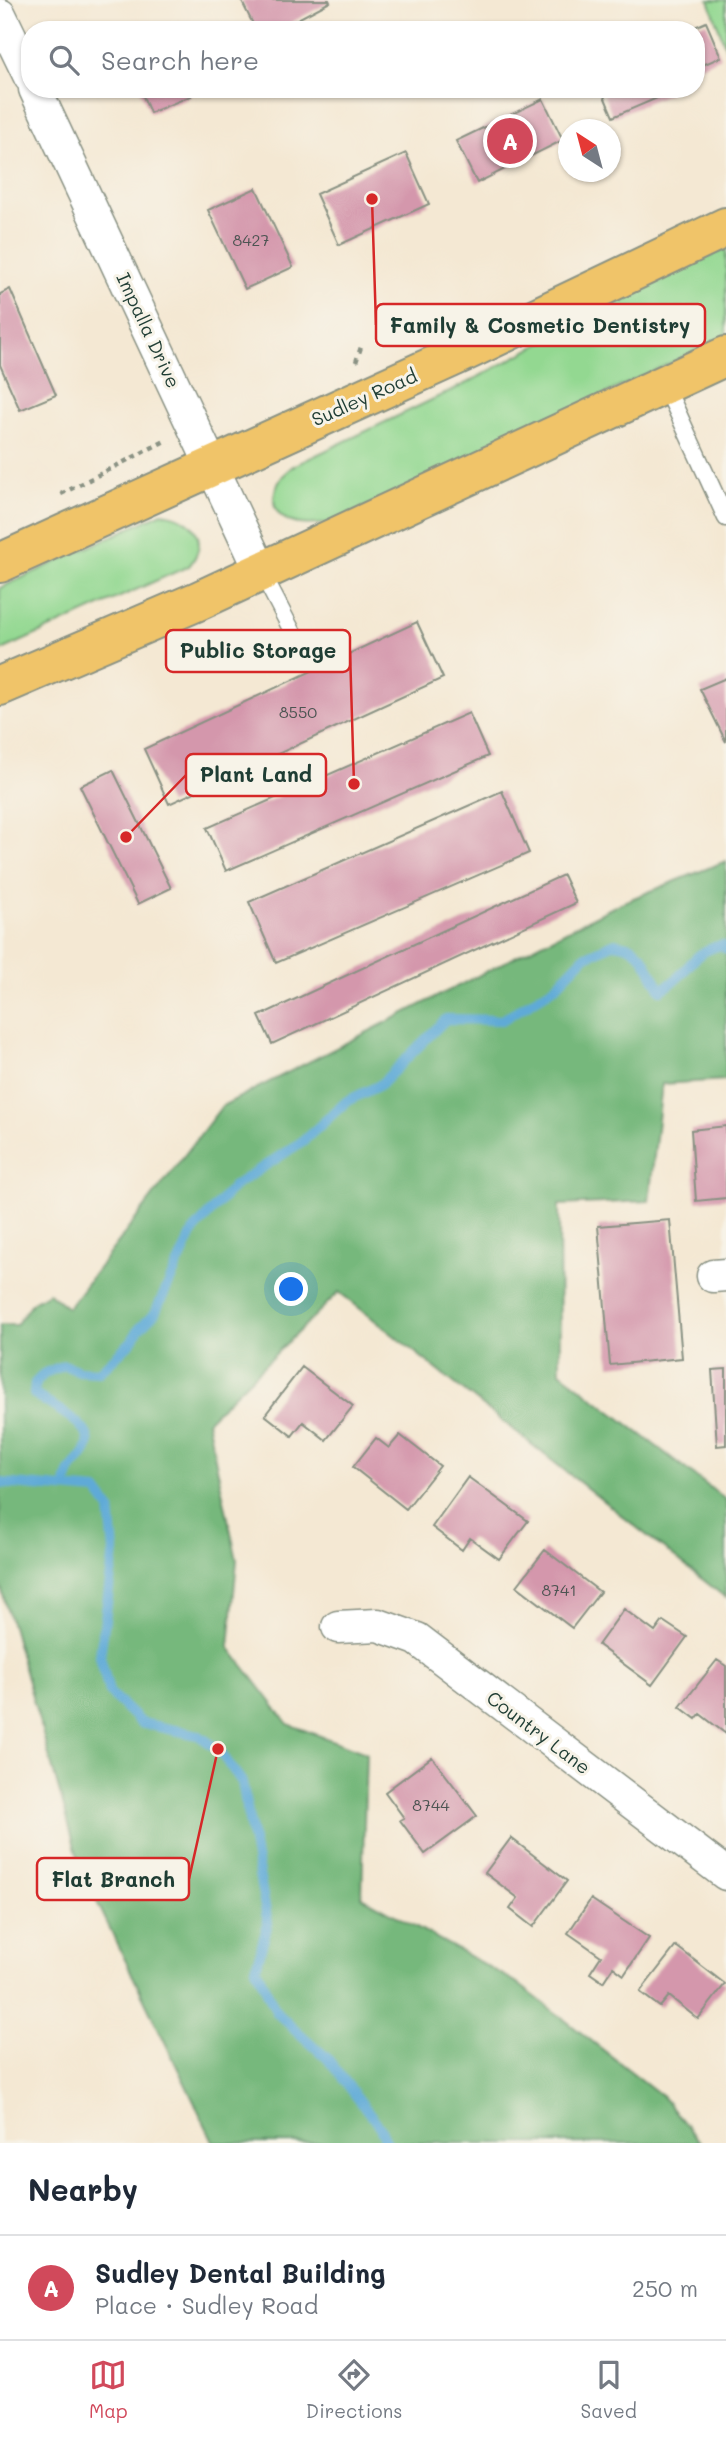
<!DOCTYPE html>
<meta charset="utf-8">
<style>
body{margin:0;font-family:Mali,sans-serif;background:#f2f2f3;color:#1f2937}
.compass{position:absolute;left:558px;top:119px;width:63px;height:63px;border-radius:50%;background:#fff;box-shadow:0 2px 5px #0004;rotate:324deg}
.you{position:absolute;left:292px;top:1290px;width:24px;height:24px;margin:-18px;border:5px solid #fff;border-radius:50%;background:#1a73e8;box-shadow:0 0 0 10px #1a73e833}
.badge{display:grid;place-items:center;width:46px;height:46px;border-radius:50%;background:#d1495b;color:#fff;font-size:23px;font-weight:700}
.pin{position:absolute;translate:-50% -50%;border:4px solid #fff;box-shadow:0 2px 7px #0006}
.list{margin:0;padding:0;list-style:none}
h2{display:flex;justify-content:space-between;align-items:center;height:91px;margin:0;padding:0 28px;font-size:30px}
h2 small{font-size:23px;font-weight:400;color:#747a83}
.list li{display:grid;grid-template-columns:46px 1fr auto;gap:21px;align-items:center;box-sizing:border-box;height:105px;padding:0 28px;border-top:2px solid #e0e1e3}
.list b{display:block;font-size:26px;white-space:nowrap}
.list p{margin:0;font-size:23px;white-space:nowrap;color:#747a83}
.list em{font-size:23px;font-style:normal;color:#747a83}
.icon{flex:none;width:38px;height:38px;fill:none;stroke:currentColor;stroke-width:2;stroke-linecap:round;stroke-linejoin:round}
.map{position:relative;flex:none;width:726px;height:2143px;overflow:hidden}
.search{position:absolute;background:#fff;box-shadow:0 2px 5px #0004;left:21px;right:21px;top:21px;height:77px;display:flex;align-items:center;gap:18px;box-sizing:border-box;padding:0 24px;border-radius:28px;color:#747a83;font-size:26px}
.sheet{height:196px;background:#fff}
nav{display:flex;justify-content:space-around;align-items:center;box-sizing:border-box;height:98px;border-top:2px solid #e0e1e3;background:#fff;font-size:19px;color:#747a83}
nav a{display:grid;justify-items:center;gap:4px}
nav .on{color:#d1495b}
.map>svg:first-child{display:block}
</style>
<div class="map">
<svg width="726" height="2143" viewBox="0 0 726 2143">
<rect width="100%" height="100%" fill="#f7f3e8"/>
<filter id="ink" filterUnits="userSpaceOnUse"><feTurbulence type="fractalNoise" baseFrequency=".0143" numOctaves="2"/><feDisplacementMap in="SourceGraphic" scale="14" xChannelSelector="R" yChannelSelector="G"/><feConvolveMatrix kernelMatrix="1 2 1 2 8 2 1 2 1" color-interpolation-filters="sRGB"/></filter>
<filter id="wash" filterUnits="userSpaceOnUse"><feTurbulence type="fractalNoise" baseFrequency=".00686" numOctaves="4" result="noise"/><feDisplacementMap in="SourceGraphic" scale="28" xChannelSelector="R" yChannelSelector="G"/><feGaussianBlur stdDeviation="1.57" result="paint"/><feColorMatrix in="noise" values="0 0 0 0 0 0 0 0 0 0 0 0 0 0 0 0 0 1.4 0 .05"/><feComposite in="paint" operator="in"/></filter>
<g filter="url(#wash)">
<rect width="100%" height="100%" fill="#f4e8d3"/>
<path fill="#93d891" stroke="#598a62" stroke-width="2" d="M709,0H726V49Z
M726,248V337L331,523C318,524 300,527 287,520C263,506 277,478 293,466L467,383L666,276Z
M162,513C193,517 211,539 189,566L0,651V588Z"/>
<path fill="#76b87b" stroke="#4a7a58" stroke-width="2" d="M726,861V1080L662,1084L649,1201L559,1205L560,1372L726,1500V1598L339,1292L207,1421L237,1560L229,1647L288,1724L366,1753L362,1897L516,1982L661,2095L701,2143H214L82,1871L0,1584V1325H16L33,1302L49,1293L68,1308L222,1106L621,903Z"/>
<g fill="none" stroke-linecap="round" stroke-linejoin="round">
<path stroke="#5faad7" stroke-width="10" d="M0,1483L97,1491L110,1509L114,1551L100,1656L109,1692L141,1723L198,1735L218,1749L242,1782L268,1923L256,1968L277,2013L327,2058L380,2127L387,2143
M66,1486C68,1465 79,1465 87,1449C98,1426 49,1406 34,1394L35,1383L45,1373L64,1365L79,1371L99,1372L131,1342L139,1329L155,1313L193,1232L234,1186L303,1141L347,1101L380,1085L446,1019L502,1020L555,987L584,957L615,943L632,947L643,957L661,990C691,974 687,953 722,945L726,949"/>
</g>
<g id="blocks">
<path fill="#d497ac" d="M241,0H329L330,2L277,30H256Z
M664,21L668,30H643Z
M706,22L721,57L696,68V30H688Z
M140,89H188L191,96L150,113Z
M601,89H668L669,93L613,117Z
M543,99L563,140L477,183L456,141Z
M406,153L429,204L339,245L316,194Z
M256,188L293,267L245,289L208,210Z
M10,289L56,395L20,410L0,365V294Z
M417,622L443,678L169,804L144,749Z
M726,678V742L700,689Z
M469,713L488,756L226,871L207,828Z
M113,770L171,888L138,904L80,786Z
M502,791L529,853L276,963L249,902Z
M563,875L576,903L272,1044L259,1016Z
M726,1126V1198L696,1201L691,1130Z
M670,1220L682,1358L610,1365L598,1226Z
M302,1367L353,1406L326,1440L303,1422L292,1436L265,1415Z
M726,1369V1445L717,1446L712,1370Z
M400,1435L440,1466L406,1509L353,1467L376,1438L389,1448Z
M468,1477L528,1521L499,1559L470,1538L462,1550L432,1527Z
M545,1550L600,1592L572,1628L517,1586Z
M624,1609L655,1632L663,1621L687,1637L652,1685L598,1645Z
M717,1660L726,1666V1734L700,1714L696,1719L680,1707Z
M432,1757L477,1816L425,1854L400,1820L404,1818L385,1792Z
M511,1838L567,1881L533,1927L510,1909L518,1898L485,1873Z
M591,1899L649,1938L624,1975L613,1967L603,1982L590,1973L601,1956L568,1933Z
M676,1946L725,1984L698,2019L669,1996L660,2007L640,1992Z"/>
</g>
</g>
<g filter="url(#ink)">
<use href="#blocks" fill-opacity="0" stroke="#8a9284" stroke-width="2"/>
<g fill="none" stroke-linecap="round" stroke-linejoin="round">
<g stroke="#8a9284" stroke-width="19">
<path id="lane" d="M665,385L726,518
M261,571L305,656"/>
</g>
<g stroke="#8a9284" stroke-width="35">
<path id="street" d="M0,15L30,77
M35,89L261,571
M713,1276L726,1275
M338,1627L378,1625L417,1639L726,1874"/>
</g>
<g stroke="#8a9284" stroke-width="42">
<path id="primary" d="M0,563L462,353L726,227
M0,686L198,601L726,356"/>
</g>
<path stroke="#8a9284" stroke-width="4.5" stroke-dasharray="5 5" stroke-linecap="butt" d="M356,362L362,344
M61,494L165,441"/>
<use href="#lane" stroke="#fff" stroke-width="16"/>
<use href="#street" stroke="#fff" stroke-width="32"/>
<use href="#primary" stroke="#f0c469" stroke-width="38"/>
</g>
</g>
<g text-anchor="middle" dominant-baseline="central" stroke-width="6" stroke-linejoin="round" paint-order="stroke">
<g font-size="16" fill="#4c5452">
<text x="251" y="239">8427</text>
<text x="298" y="711">8550</text>
<text x="559" y="1589">8741</text>
<text x="431" y="1804">8744</text>
</g>
<g font-size="19" fill="#1f3d34" stroke="#f7f3e8">
<text transform="translate(149 330) rotate(65)">Impalla Drive</text>
<text transform="translate(364 397) rotate(-24)">Sudley Road</text>
<text transform="translate(539 1732) rotate(37)">Country Lane</text>
</g>
</g>
<path fill="none" stroke="#d62828" stroke-width="2.5" d="M372 199L376 325M354 784L350 651M126 837L186 775M218 1749L189 1879"/>
<g fill="#d62828" stroke="#f7f3e8" stroke-width="2.5">
<circle cx="372" cy="199" r="7"/>
<circle cx="354" cy="784" r="7"/>
<circle cx="126" cy="837" r="7"/>
<circle cx="218" cy="1749" r="7"/>
</g>
<g fill="#f7f3e8" stroke="#d62828" stroke-width="2.5">
<rect x="376" y="304" width="329" height="42" rx="7"/>
<rect x="166" y="630" width="184" height="42" rx="7"/>
<rect x="186" y="754" width="140" height="42" rx="7"/>
<rect x="37" y="1858" width="152" height="42" rx="7"/>
</g>
<g font-size="21" text-anchor="middle" font-weight="bold" fill="#1f3d34">
<text x="540" y="333">Family &amp; Cosmetic Dentistry</text>
<text x="258" y="658">Public Storage</text>
<text x="256" y="782">Plant Land</text>
<text x="113" y="1887">Flat Branch</text>
</g>
</svg>
<svg class="compass" viewBox="-18 -18 36 36"><path d="M0-13l5 13h-10z" fill="#e53935"/><path d="M0 13l5-13h-10z" fill="#747a83"/></svg>
<div class="you"></div>
<div class="pin badge" style="left:510px;top:141px">A</div>
<div class="search"><svg class="icon" aria-label="search" viewBox="0 0 24 24"><circle cx="10" cy="10" r="6"/><path d="M15 15l6 6"/></svg>Search here</div>
</div>
<section class="sheet">
<h2>Nearby<small></small></h2>
<ul class="list">
<li><span class="badge">A</span><div><b>Sudley Dental Building</b><p>Place · Sudley Road</p></div><em>250 m</em></li>
</ul>
</section>
<nav>
<a class="on"><svg class="icon" aria-label="map" viewBox="0 0 24 24"><path d="M3 6l6-2 6 2 6-2v14l-6 2-6-2-6 2zM9 4v14M15 6v14"/></svg>Map</a>
<a><svg class="icon" aria-label="directions" viewBox="0 0 24 24"><path d="M12 3l9 9-9 9-9-9zM9 14v-3h6M13 9l2 2-2 2"/></svg>Directions</a>
<a><svg class="icon" aria-label="saved" viewBox="0 0 24 24"><path d="M7 4h10v16l-5-4-5 4z"/></svg>Saved</a>
</nav>
